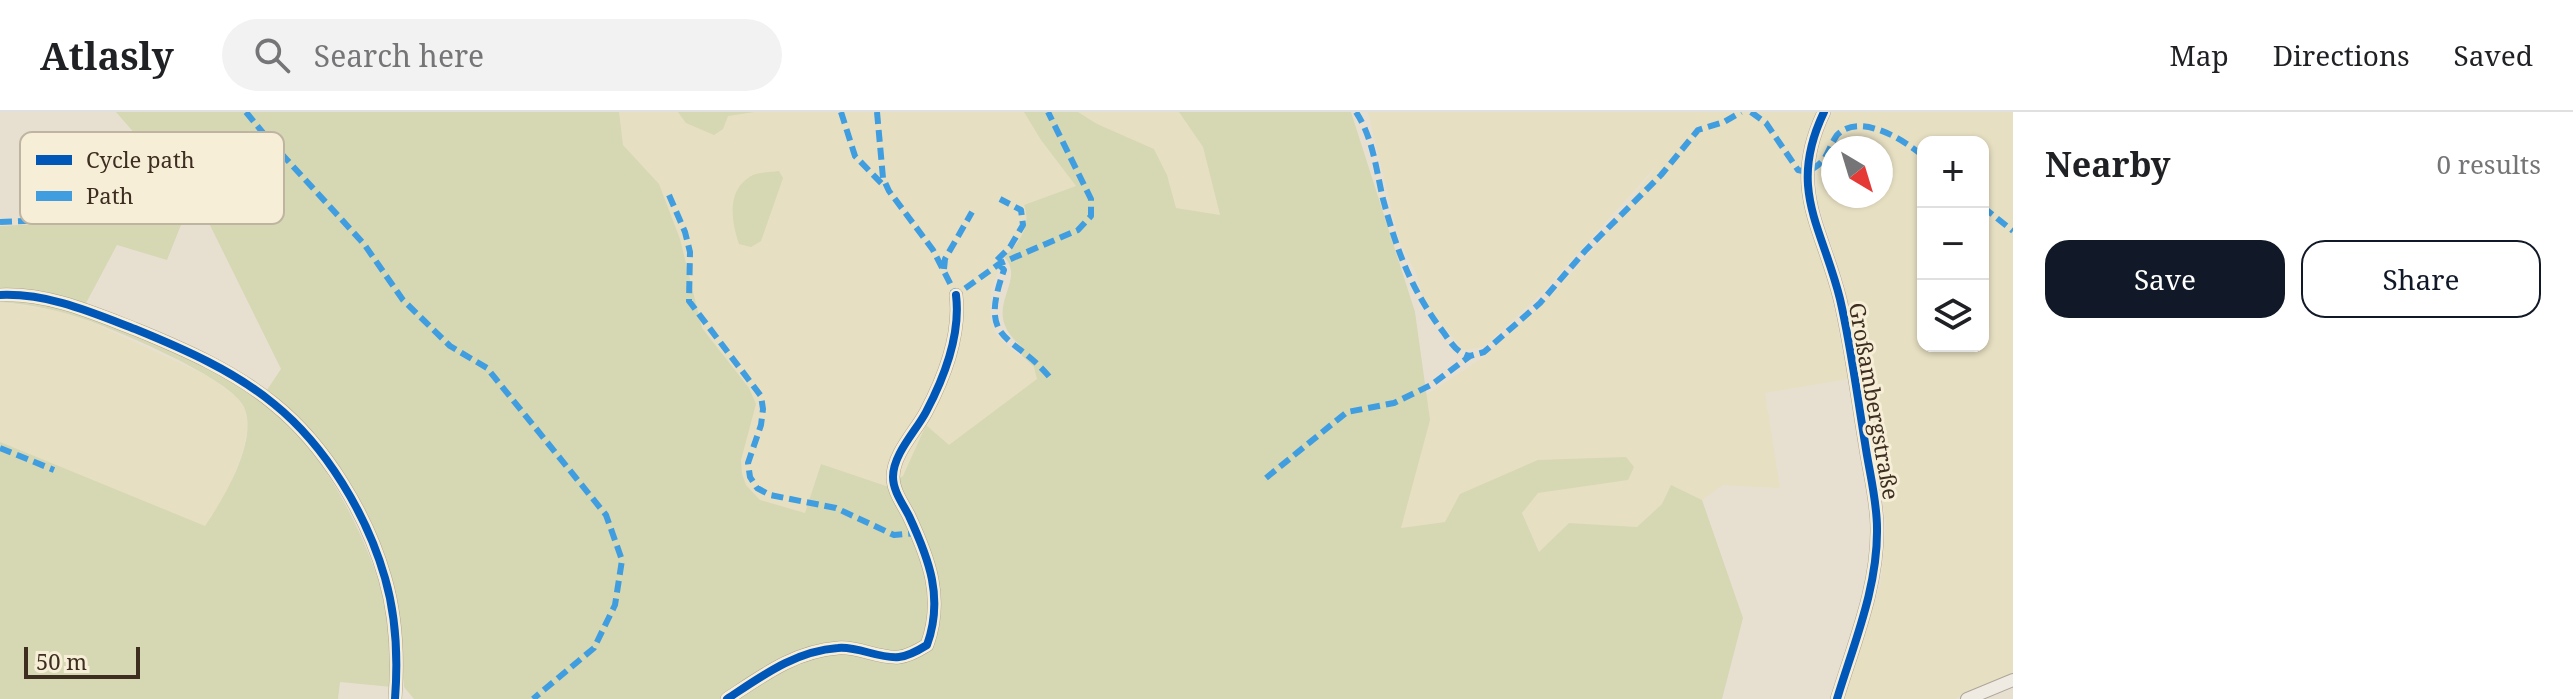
<!DOCTYPE html>
<meta charset="utf-8">
<style>
body{margin:0;font-family:"Noto Serif",serif;background:#f2f2f2;color:#202124}
.controls{position:absolute;right:24px;top:24px;display:grid;overflow:hidden;border-radius:16px;box-shadow:0 2px 6px #0004}
.controls button{width:72px;height:72px;display:grid;place-items:center;padding:0;border:0;border-bottom:2px solid #e0e0e0;background:#fff;color:#202124;font:40px sans-serif}
.compass{position:absolute;left:1821px;top:24px;width:72px;height:72px;border-radius:50%;background:#fff;box-shadow:0 2px 6px #0004;rotate:142deg}
.scale{position:absolute;left:24px;bottom:20px;width:116px;box-sizing:border-box;padding-left:8px;border:4px solid #3d2e20;border-top:0;font-size:22px;line-height:28px;white-space:nowrap;color:#3d2e20;-webkit-text-stroke:6px #f7eed8;paint-order:stroke}
.list{margin:0;padding:0;list-style:none}
h2{display:flex;justify-content:space-between;align-items:center;height:104px;margin:0;padding:0 32px;font-size:34px}
h2 small{font-size:26px;font-weight:400;color:#757577}
.actions{display:flex;gap:16px;padding:24px 32px}
.actions a{flex:1;padding:18px 0;border:2px solid #111827;border-radius:24px;text-align:center;font-size:28px;color:#111827}
.actions .main{background:#111827;color:#fff}
.icon{flex:none;width:44px;height:44px;fill:none;stroke:currentColor;stroke-width:2;stroke-linecap:round;stroke-linejoin:round}
.map{position:relative;flex:none;width:2013px;height:587px;overflow:hidden}
header{display:flex;align-items:center;gap:48px;box-sizing:border-box;height:112px;padding:0 40px;background:#fff;border-bottom:2px solid #e0e0e0}
header strong{font-size:38px}
nav{display:flex;gap:44px;margin-inline-start:auto;font-size:28px}
.search{width:560px;height:72px;background:#f2f2f2;display:flex;align-items:center;gap:20px;box-sizing:border-box;padding:0 28px;border-radius:44px;color:#757577;font-size:30px}
main{display:flex}
aside{flex:1;background:#fff}
.map>svg:first-child{display:block}
</style>
<header>
<strong>Atlasly</strong>
<div class="search"><svg class="icon" aria-label="search" viewBox="0 0 24 24"><circle cx="10" cy="10" r="6"/><path d="M15 15l6 6"/></svg>Search here</div>
<nav><a>Map</a><a>Directions</a><a>Saved</a></nav>
</header>
<main>
<div class="map">
<svg width="2013" height="587" viewBox="0 0 2013 587">
<rect width="100%" height="100%" fill="#e7e0d1"/>
<path fill="#e6dfc2" fill-rule="evenodd" d="M619,0H1024L1041,28L1076,74L1024,93L1027,102L1024,121L1004,145L991,177L990,206L996,222L1007,234L1034,255L1037,267L949,334L926,313L903,364L886,374L821,352L805,401L760,388L746,373L742,362L741,348L755,292L749,276L702,216L680,127L659,72L623,33Z
M1078,0H1179L1203,35L1220,103L1176,96L1167,63L1154,37L1097,12Z
M1368,0H1817L1809,15L1801,46L1802,86L1831,180L1848,267L1765,281L1780,376L1723,373L1702,388L1671,373L1662,392L1637,415L1569,411L1539,440L1522,400L1538,381L1627,368L1626,345L1445,410L1400,416L1430,308L1426,283L1482,246L1548,187L1601,129L1658,52L1541,182L1484,235L1463,238L1424,190L1417,163L1399,128Z
M1833,0H2013V564L1955,587H1841L1881,471L1886,410L1844,172L1817,88L1816,34ZM1923,30H1983V234H1923ZM1833,36H1881V84H1833Z
M0,190L53,198L89,209L208,264L237,285L245,297L248,315L243,339L226,384L205,415L0,330Z"/>
<path fill="#d6d7b3" d="M116,0H619L623,33L659,72L680,127L702,216L749,276L756,292L741,348L742,362L746,373L760,388L805,401L821,352L886,374L903,364L926,313L949,333L1037,267L1034,255L1022,244L1021,234C977,197 1029,170 1004,145C1019,131 1032,114 1024,93L1076,74L1041,28L1024,0H1078L1097,12L1154,37L1167,63L1176,96L1220,103L1203,35L1179,0H1351L1415,200L1430,308L1401,416L1445,410L1460,382L1538,348L1626,345L1634,355L1628,368L1538,381L1522,401L1539,440L1569,411L1637,415L1662,392L1671,373L1702,388L1743,506L1722,587H414L404,575L396,496L327,342L309,317L267,278L281,257L204,101Z
M678,0H754L728,4L723,17L714,23L686,11Z
M779,59L783,66L761,129L751,135L739,132C731,108 726,77 753,63C760,60 772,60 779,59Z
M165,100L183,108L167,148L117,133L85,193L0,178V114L98,109Z
M0,186C51,187 94,205 140,225C186,245 234,265 274,297C323,337 376,440 387,502C391,527 391,551 392,575L340,570L338,587H0V330L205,414C223,388 259,328 244,295C232,267 122,221 90,209C61,199 31,192 0,190Z"/>
<g fill="none" stroke-linecap="round" stroke-linejoin="round">
<g stroke="#ada599" stroke-width="14">
<path id="minor" d="M1824,0C1787,77 1822,114 1840,187C1851,234 1857,283 1865,331C1869,359 1877,388 1877,416C1878,475 1854,531 1837,587
M0,183C48,181 91,200 135,217C184,237 234,259 274,292C326,334 367,403 385,466C396,504 398,548 395,587
M727,587C762,564 795,539 838,536C858,534 879,547 899,545C909,544 919,538 927,533C944,486 929,447 909,404C903,392 893,379 893,365C893,342 916,319 926,300C945,264 961,223 956,183
M1967,587L2013,568"/>
</g>
<use href="#minor" stroke="#efebe3" stroke-width="12"/>
<path stroke="#3f9de0" stroke-width="6" stroke-dasharray="12 6" stroke-linecap="butt" d="M246,0L268,27L364,132L403,188L450,234L487,256L606,403L622,448L615,493L594,536L533,587
M841,0L855,44L884,74
M877,0L883,66L889,79L933,138L956,183L999,152L1078,118L1091,104V87L1048,0
M1356,0C1373,26 1376,57 1383,87C1397,139 1411,178 1444,221C1451,231 1458,242 1470,244
M1751,0L1766,11L1798,58L1807,60C1829,49 1825,41 1837,23C1859,0 1903,27 1923,44
M669,83L685,120L690,140L689,189L761,284L763,297L761,313L748,351L750,365L757,376L770,383L836,396L894,423L916,421
M1983,95L2013,119
M0,110L67,107L174,88
M997,148L1010,135L1023,113L1021,98L1000,87
M999,152L1004,158C977,234 1014,220 1052,268
M944,157L945,147L972,100
M0,336L54,358
M1266,366L1347,300L1394,291L1431,273L1470,244L1484,240L1540,191L1585,139L1661,63L1698,18L1724,10L1741,0"/>
<g stroke="#f7eed8" stroke-width="13">
<path id="cycleway" d="M1824,0C1787,77 1822,114 1840,187C1851,234 1857,283 1865,331C1869,359 1877,388 1877,416C1878,475 1854,531 1837,587
M0,183C48,181 91,200 135,217C184,237 234,259 274,292C326,334 367,403 385,466C396,504 398,548 395,587
M727,587C762,564 795,539 838,536C858,534 879,547 899,545C909,544 919,538 927,533C944,486 929,447 909,404C903,392 893,379 893,365C893,342 916,319 926,300C945,264 961,223 956,183"/>
</g>
<use href="#cycleway" stroke="#0057b8" stroke-width="8"/>
</g>
<g text-anchor="middle" dominant-baseline="central" stroke-width="6" stroke-linejoin="round" paint-order="stroke">
<g font-size="22" fill="#3d2e20" stroke="#f7eed8">
<text transform="translate(1875 289) rotate(80)">Großambergstraße</text>
</g>
</g>
<rect x="20" y="20" width="264" height="92" rx="12" fill="#f7eed8" stroke="#bfb4a1" stroke-width="2"/>
<rect x="36" y="43" width="36" height="10" fill="#0057b8"/>
<rect x="36" y="79" width="36" height="10" fill="#3f9de0"/>
<g font-size="22" fill="#3d2e20">
<text x="86" y="56">Cycle path</text>
<text x="86" y="92">Path</text>
</g>
</svg>
<div class="controls">
<button>+</button>
<button>−</button>
<button><svg class="icon" aria-label="layers" viewBox="0 0 24 24"><path d="M12 4l9 5-9 5-9-5zM3 14l9 5 9-5"/></svg></button>
</div>
<svg class="compass" viewBox="-18 -18 36 36"><path d="M0-13l5 13h-10z" fill="#e53935"/><path d="M0 13l5-13h-10z" fill="#757577"/></svg>
<div class="scale">50 m</div>
</div>
<aside>
<h2>Nearby<small>0 results</small></h2>
<ul class="list">
</ul>
<div class="actions"><a class="main">Save</a><a>Share</a></div>
</aside>
</main>
